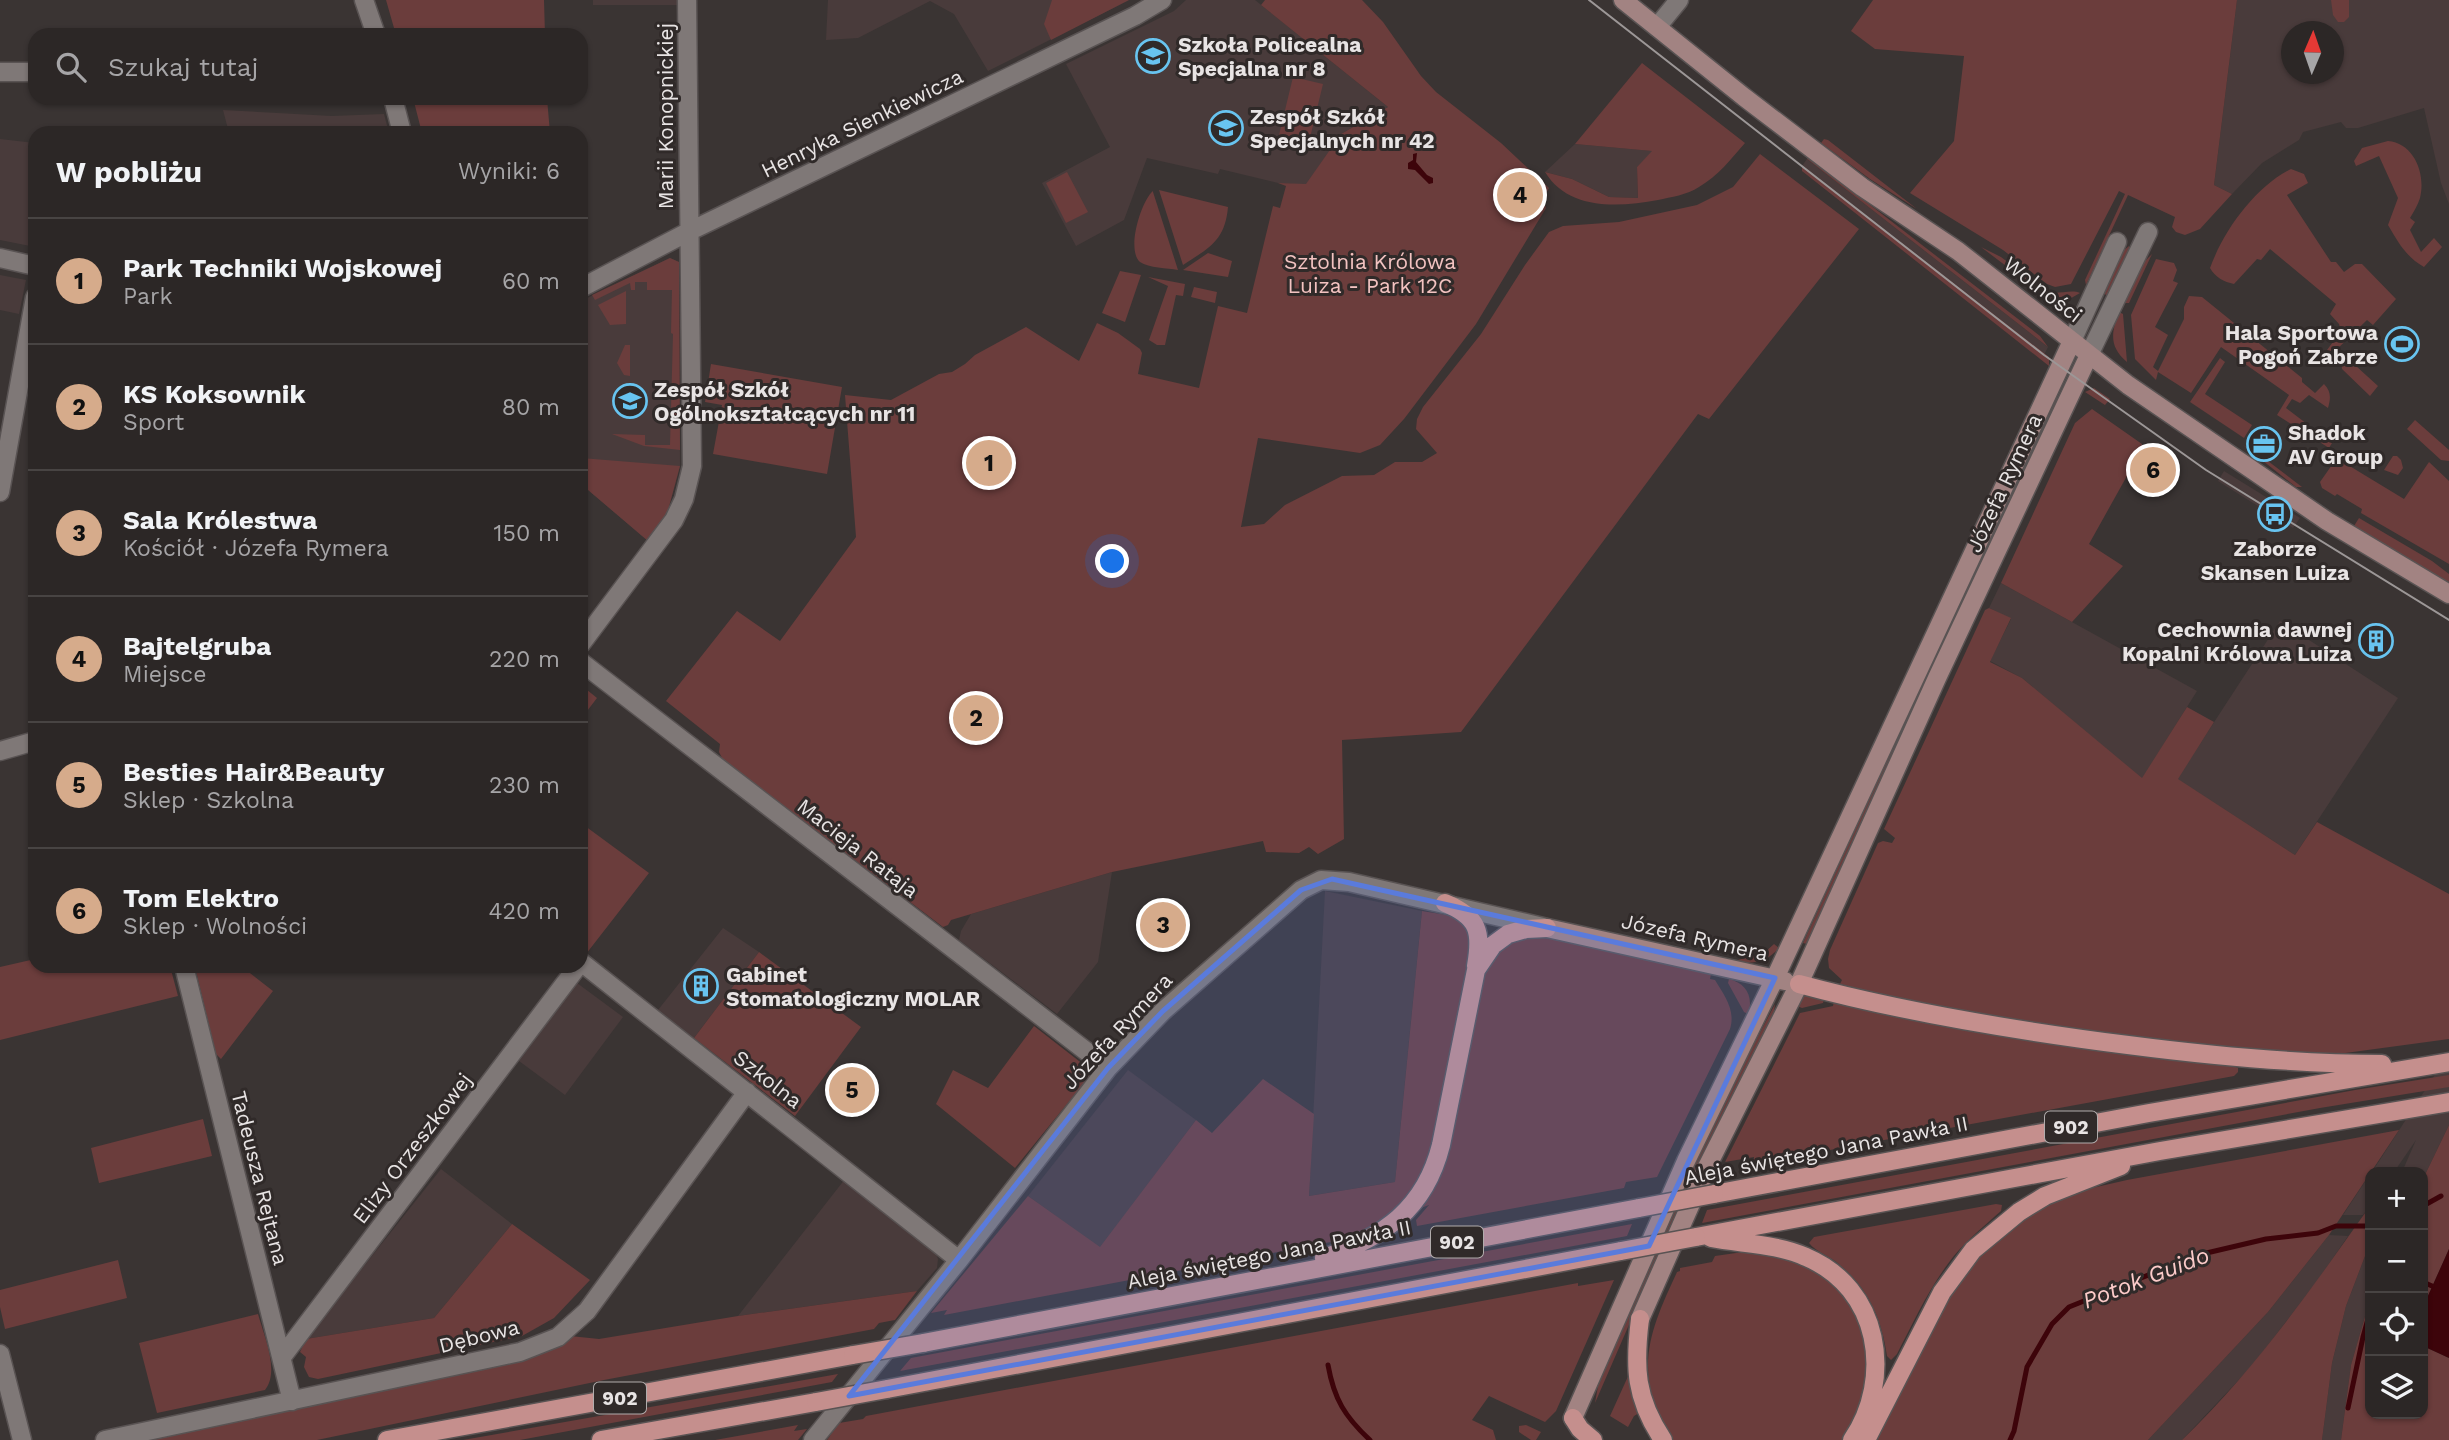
<!DOCTYPE html>
<html lang="pl">
<meta charset="utf-8">
<style>
body{margin:0;font-family:"Work Sans",sans-serif;background:#383332;color:#f1f3f6}
.controls{position:absolute;right:21px;bottom:21px;display:grid;overflow:hidden;border-radius:14px;box-shadow:0 2px 5px #0004}
.controls button{width:63px;height:63px;display:grid;place-items:center;padding:0;border:0;border-bottom:2px solid #484443;background:#2c2726;color:#f1f3f6;font:35px sans-serif}
.compass{position:absolute;left:2281px;top:21px;width:63px;height:63px;border-radius:50%;background:#2c2726;box-shadow:0 2px 5px #0004;rotate:2deg}
.you{position:absolute;left:1113px;top:562px;width:24px;height:24px;margin:-18px;border:5px solid #fff;border-radius:50%;background:#1a73e8;box-shadow:0 0 0 10px #1a73e833}
.badge{display:grid;place-items:center;width:46px;height:46px;border-radius:50%;background:#d6ab8b;color:#111;font-size:23px;font-weight:700}
.pin{position:absolute;translate:-50% -50%;border:4px solid #fff;box-shadow:0 2px 7px #0006}
.list{margin:0;padding:0;list-style:none}
h2{display:flex;justify-content:space-between;align-items:center;height:91px;margin:0;padding:0 28px;font-size:30px}
h2 small{font-size:23px;font-weight:400;color:#a6a5a7}
.list li{display:grid;grid-template-columns:46px 1fr auto;gap:21px;align-items:center;box-sizing:border-box;height:126px;padding:0 28px;border-top:2px solid #484443}
.list b{display:block;font-size:26px;white-space:nowrap}
.list p{margin:0;font-size:23px;white-space:nowrap;color:#a6a5a7}
.list em{font-size:23px;font-style:normal;color:#a6a5a7}
.icon{flex:none;width:38px;height:38px;fill:none;stroke:currentColor;stroke-width:2;stroke-linecap:round;stroke-linejoin:round}
.map{position:relative;flex:none;width:2449px;height:1440px;overflow:hidden}
.search{position:absolute;background:#2c2726;box-shadow:0 2px 5px #0004;left:28px;top:28px;width:560px;height:77px;display:flex;align-items:center;gap:18px;box-sizing:border-box;padding:0 24px;border-radius:21px;color:#a6a5a7;font-size:26px}
.panel{position:absolute;background:#2c2726;box-shadow:0 2px 5px #0004;left:28px;top:126px;width:560px;height:847px;border-radius:21px}
.map>svg:first-child{display:block}
</style>
<div class="map">
<svg width="2449" height="1440" viewBox="0 0 2449 1440">
<rect width="100%" height="100%" fill="#3a3433"/>
<path fill="#493b3b" fill-rule="evenodd" d="M593,0H679V5H593Z
M828,0H1129L988,71L954,14L930,1L858,38L826,40Z
M1186,0H1255L1388,107L1341,134L1306,185L1278,183L1220,169L1218,174L1147,158L1124,220L1076,246L1042,183L1110,147L1066,64L1174,11Z
M2237,0H2449V204L2441,183L2424,108L2358,128H2346L2341,122L2303,132L2299,140L2262,163L2232,194L2214,185ZM2292,32H2334V74H2292Z
M223,110L332,116L384,114L389,133H229Z
M0,139L35,143V247L0,240Z
M1575,144L1653,151L1637,167L1638,198L1609,197L1572,179L1545,172Z
M1807,159L2048,347L2044,355L1802,166Z
M670,258L679,262L680,466L667,514L648,541L581,484V301Z
M0,275L26,280L19,314L0,310Z
M2224,471L2300,518L2293,528L2218,481Z
M2001,583L2197,691L2142,779L2022,678L1990,661L2011,619L1989,608Z
M2280,621L2398,698L2295,855L2177,779Z
M1112,872L1098,962L1057,1014L959,940L961,931L971,914Z
M1325,891L1422,911L1395,1182L1309,1196Z
M723,928L759,952L694,1038L658,1010Z
M577,983L623,1017L565,1095L519,1061Z
M2449,1053V1125L2423,1179V1172H2402L2416,1140L2394,1172H2372Z
M1128,1070L1196,1120L1100,1248L1028,1196Z
M441,1169L512,1224L434,1318L306,1339Z
M2370,1174V1206L2363,1215H2343Z
M845,1179L933,1247L938,1259L937,1268L917,1291L738,1316Z
M2329,1235L2348,1236L2318,1280L2252,1366L2182,1440H2148L2268,1312Z
M2370,1243V1299L2351,1365L2341,1440H2322L2332,1363L2346,1306Z"/>
<path fill="#6b3d3c" d="M386,0H544L545,35H396Z
M1052,0H1129L1051,40L1044,24Z
M1265,0H1362L1383,22L1421,76L1436,92L1501,143L1549,188L1543,199L1546,208L1476,324L1404,419L1380,445L1360,453L1258,438L1241,527L1264,524L1285,505L1342,476L1374,475L1395,462H1422L1437,453L1416,429L1417,419L1423,407L1481,334L1525,265L1549,232L1563,226L1619,222L1697,205L1733,187L1760,154L1859,229L1709,419L1698,414L1461,732L1342,740L1344,839L1318,854L1309,847L1299,853L1266,852L1263,841L1112,872L951,920L948,925L943,927L723,760L719,752L720,744L666,701L737,611L780,641L856,537L845,395L891,400L939,374L952,372L965,364L975,355L1026,327L1079,361L1097,323L1118,333L1140,349L1142,353L1138,374L1199,388L1218,306L1247,313L1273,206L1280,208L1286,186L1278,183L1306,184L1341,134L1388,107L1261,5Z
M1873,0H2237L2214,185L2232,194L2200,229L2185,235L2176,232L2172,227L2175,217L2128,195L2086,285L2085,280L2125,194L2119,191L2071,284L2055,287L2047,284L2003,250L1910,193L1954,141L1964,56L1875,49L1851,31Z
M2331,0H2349V17L2344,22H2338L2333,15Z
M1642,63L1745,143C1731,159 1718,176 1699,187C1687,195 1671,197 1658,200C1619,207 1569,211 1545,172L1572,179L1609,197L1638,198L1637,167L1652,151L1575,144Z
M1293,77L1323,84L1309,142L1279,135Z
M413,98H547L550,133H422Z
M1824,139L1828,140L1917,209L1870,179L1821,143Z
M2388,141C2414,143 2426,174 2420,198C2418,205 2414,211 2410,218L2415,222L2410,230L2421,252L2434,238L2442,247L2424,267C2406,257 2398,242 2388,225L2398,198L2379,156L2356,166L2354,161L2362,148Z
M1808,157L2040,336L2048,347L1807,159Z
M1802,166L2049,357V366L1802,171Z
M2291,169L2304,174L2308,183L2287,195L2331,262H2336L2344,272L2355,264H2362L2396,299L2373,325L2367,320L2332,354L2327,350L2341,331L2339,324L2330,314L2336,304L2270,249L2261,260L2257,259L2234,284C2224,282 2215,277 2210,268C2224,230 2255,187 2291,169Z
M1067,172L1088,212L1066,223L1046,183Z
M1159,190L1228,207C1225,241 1209,248 1183,265Z
M1153,191V192L1178,270C1167,268 1149,268 1140,262C1126,250 1141,201 1153,191Z
M2129,246V250L2108,296L2103,293L2123,251Z
M1981,247L2001,257L2047,292C2058,295 2071,289 2080,293L2066,301L2048,298Z
M1208,253L1232,261L1228,277L1183,270Z
M2152,254L2129,303H2124L2142,264Z
M670,258L679,262L680,450L644,446L612,434L645,435V445H670L673,334L671,333L672,290H647V282H635V290H631L630,283L595,300L592,295Z
M2156,259L2174,263L2177,270L2173,281L2178,283L2155,327L2168,335L2153,367L2158,371L2184,319V307L2189,296L2202,297L2302,378V382L2315,393L2324,384C2331,391 2331,398 2328,408L2309,395L2300,403L2292,399L2286,408L2332,443L2329,448L2277,415L2289,395L2221,347L2191,393L2158,372L2156,380L2135,359L2131,315Z
M1120,271L1141,275L1125,322L1102,313Z
M1148,277L1185,284L1183,296L1176,295L1165,345H1157L1149,340L1168,286Z
M1194,287L1217,292L1215,303L1191,297Z
M626,291V324L610,325L598,305Z
M2119,312L2123,314L2127,362C2109,347 2111,333 2119,312Z
M625,345H630V376L624,375L617,363Z
M2345,356L2378,386L2370,396L2342,369L2341,362Z
M2220,358L2225,362L2205,394L2252,425L2244,438L2190,402Z
M711,364L842,387L827,474L713,454L722,405L705,402Z
M2094,388L2110,399L2105,405L2085,392Z
M2055,396L2058,400L1907,722L1807,944L1803,943Z
M2092,409L2142,444V449L2089,544L2123,566L2072,622L2001,583L2075,423Z
M2415,420L2449,450V461L2441,460L2407,429Z
M2243,445L2264,458L2302,487H2296Z
M2393,456H2397L2401,460L2403,468L2398,475L2384,470Z
M581,458L680,466L667,514L648,541L581,484Z
M2338,459L2404,499L2429,462L2449,481V564L2361,513L2362,509L2337,494L2335,496L2322,488L2320,482L2334,462Z
M2359,518L2432,561L2449,574V583L2354,526Z
M1989,608L2011,618L1990,662L2022,678L2142,778L2187,707L2214,722L2178,779L2295,855L2317,822L2449,894V1039L2338,1054L2300,1055L2230,1050L2011,1021L1917,1003L1840,984L1842,980L1829,968L1828,959L1830,950L1878,843L1883,841L1892,843L1895,838L1884,829L1985,610Z
M581,685L597,698L581,719Z
M581,823L649,873L586,954L581,950Z
M1422,911L1453,916L1469,926L1473,943L1429,1164L1407,1203L1360,1235L1336,1241L944,1315L947,1310L931,1313L1028,1196L1100,1247L1196,1120L1212,1133L1263,1079L1314,1114L1309,1196L1395,1182Z
M1542,936L1711,974L1710,979L1715,980C1724,995 1736,1010 1730,1029L1657,1177L1626,1182L1624,1188L1417,1226L1416,1220L1429,1205L1418,1209L1477,986L1490,955L1514,938Z
M1774,944L1779,948C1767,962 1752,965 1734,961L1764,953Z
M759,952L861,1027L795,1116L694,1038Z
M35,959V966H170L178,996L0,1040V967Z
M199,966H241L273,991L221,1059L216,1054L196,971Z
M1729,979C1746,983 1754,997 1748,1014L1744,1012L1728,983Z
M1804,995L1824,999L1823,1003L1802,1008L1797,1006Z
M1834,1001C1967,1028 2099,1053 2233,1066L2238,1068V1072L2234,1076L1753,1164L1754,1157L1725,1162L1800,1013L1833,1006Z
M1775,1004L1774,1012L1701,1159L1595,1403L1598,1386L1713,1122Z
M1034,1026L1093,1072L1015,1168L936,1104L953,1070L988,1088Z
M2449,1075V1087L2320,1108L1702,1223L1707,1210L2355,1090Z
M203,1119L212,1156L99,1183L91,1148Z
M2449,1125V1249L2423,1307V1179Z
M2399,1130L2329,1235L2268,1312L2148,1440H1872L1955,1284L1992,1241L2044,1205L2079,1191L2127,1180Z
M1996,1204L2002,1205L2001,1211C1984,1226 1967,1240 1953,1257C1930,1286 1914,1321 1897,1354L1891,1360L1887,1356C1882,1320 1869,1289 1840,1265C1830,1256 1816,1252 1809,1243L1814,1237Z
M2370,1206V1243L2346,1306L2332,1363L2322,1440H2182C2255,1370 2312,1288 2370,1206Z
M512,1224L590,1280L554,1318L522,1336L318,1379L309,1377L304,1367L306,1357L300,1352L306,1339L434,1318Z
M1632,1224L1627,1236L900,1371L911,1358Z
M1736,1253H1757L1793,1259L1831,1280L1851,1303L1868,1344V1384L1849,1432L1843,1440H1669L1656,1420L1661,1418C1634,1364 1654,1322 1677,1272L1680,1271V1268L1712,1262L1715,1256Z
M118,1260L127,1298L5,1329L0,1307V1290Z
M1614,1280L1556,1411L1545,1422L1489,1396L1472,1420L1493,1430L1496,1440H827L839,1423L863,1419L866,1416L1578,1283V1286Z
M917,1291L895,1320L879,1323L874,1329L604,1380L317,1440H135L530,1358L551,1350L570,1336L599,1339L738,1316Z
M2370,1299V1414H2423V1346L2449,1358V1440H2341L2351,1365Z
M258,1314C264,1336 280,1371 265,1390L157,1413L139,1343Z
M1630,1372L1639,1413L1634,1416L1628,1427L1610,1416Z
M838,1374L832,1382L520,1440H463Z
M798,1425L794,1431L807,1429L798,1440H715Z
M1526,1425L1541,1432L1536,1440H1531L1519,1432V1426Z"/>
<path fill="#3d040a" d="M1417,153L1416,162L1427,175L1433,178V183L1429,184L1415,170L1408,169V163L1413,160V154Z
M2449,1249V1358L2423,1346V1307Z"/>
<g fill="none" stroke-linecap="round" stroke-linejoin="round">
<path stroke="#3d040a" stroke-width="5" d="M2423,1206L2441,1196
M2423,1282L2432,1286
M1328,1365C1334,1399 1345,1417 1370,1440
M2348,1408L2363,1337L2370,1312
M2010,1440L2014,1431L2027,1367L2052,1324L2069,1307L2198,1255L2266,1239L2318,1233L2336,1226H2370"/>
<g stroke="#595353" stroke-width="21">
<path id="street" d="M364,0L376,35
M1657,27L1679,0
M0,72H33
M393,98L402,133
M0,258L35,266
M581,288L688,232L1135,16L1162,0
M2072,341L2117,242
M2089,355L2148,232
M0,492L35,297
M581,644L674,520L684,499L692,466L687,0
M581,662L1108,1068
M0,751L35,741
M581,962L959,1260
M184,966L292,1401
M0,1354L22,1440
M282,1357L578,966
M105,1440L520,1352L558,1337L587,1311L747,1092
M813,1440L959,1260L1108,1068L1163,1011L1301,890L1321,880L1349,882L1543,927"/>
</g>
<g stroke="#595353" stroke-width="21">
<path id="secondary" d="M1623,0L1744,97L1862,187L1958,251L2128,385L2327,521L2449,594
M1547,928L1785,981
M1640,1319L1708,1165L1799,984L1937,678L2089,355
M1573,1418L1686,1161L1775,978L2072,341"/>
</g>
<g stroke="#595353" stroke-width="21">
<path id="primary" d="M1445,903C1479,917 1482,932 1476,966
M1799,984C1906,1013 2018,1031 2128,1045C2213,1056 2297,1064 2382,1064
M1714,1194L2149,1113L2449,1062
M1696,1237L2160,1151L2449,1102
M1711,1238C1742,1244 1778,1244 1806,1257C1880,1288 1894,1378 1852,1440
M1324,1258C1384,1237 1425,1209 1441,1145L1476,970L1493,945L1508,934L1526,929L1547,928
M1640,1319C1634,1367 1635,1398 1663,1440
M923,1343L1639,1208
M887,1389L1621,1251
M1573,1418L1580,1429L1593,1440
M387,1440L853,1355
M601,1440L816,1402
M1866,1440L1942,1292L1973,1250L2019,1212L2045,1196L2121,1166"/>
</g>
<use href="#street" stroke="#7f7877" stroke-width="18"/>
<use href="#secondary" stroke="#a28382" stroke-width="18"/>
<use href="#primary" stroke="#c58f8d" stroke-width="18"/>
<path stroke="#9c9797" stroke-width="2" d="M1589,0L2044,355L2206,470L2449,620"/>
<g stroke="#595353" stroke-width="21" stroke-linecap="butt">
<path id="primary-bridge" d="M1639,1208L1714,1194
M1621,1251L1696,1237
M853,1355L923,1343
M816,1402L887,1389"/>
</g>
<use href="#primary-bridge" stroke="#c58f8d" stroke-width="18"/>
</g>
<path fill="#5a7bdc" fill-opacity="0.2" stroke="#5a7bdc" stroke-width="5" stroke-linejoin="round" d="M1332,879L1775,978L1649,1246L849,1396L1108,1068L1163,1011L1301,890Z"/>
<defs>
<g id="university-ring" transform="scale(1.75)"><circle r="9.5" fill="#302a29" stroke="#68c4f0" stroke-width="1.5"/><path d="M0-5L7-2L0 1L-7-2ZM-4 1L0 2.5L4 1V4Q0 6-4 4Z" fill="#68c4f0"/></g>
<g id="school-ring" transform="scale(1.75)"><circle r="9.5" fill="#302a29" stroke="#68c4f0" stroke-width="1.5"/><path d="M0-5L7-2L0 1L-7-2ZM-4 1L0 2.5L4 1V4Q0 6-4 4Z" fill="#68c4f0"/></g>
<g id="stadium-ring" transform="scale(1.75)"><circle r="9.5" fill="#302a29" stroke="#68c4f0" stroke-width="1.5"/><path d="M0-5a6.5 5 0 1 0 0 10a6.5 5 0 1 0 0-10ZM-3.5-1.8h7v3.6h-7Z" fill="#68c4f0"/></g>
<g id="office-ring" transform="scale(1.75)"><circle r="9.5" fill="#302a29" stroke="#68c4f0" stroke-width="1.5"/><path d="M-6-3h4V-5.5h4V-3h4V5H-6ZM-1-4.5V-3h2v-1.5ZM-6 0V1H6V0Z" fill="#68c4f0"/></g>
<g id="bus-ring" transform="scale(1.75)"><circle r="9.5" fill="#302a29" stroke="#68c4f0" stroke-width="1.5"/><path d="M-5-6H5V4H4V6H2V4H-2V6H-4V4H-5ZM-3.5-4V0h7V-4ZM-3.5 1.2v1.5H-2V1.2ZM2 1.2v1.5H3.5V1.2Z" fill="#68c4f0"/></g>
<g id="building-ring" transform="scale(1.75)"><circle r="9.5" fill="#302a29" stroke="#68c4f0" stroke-width="1.5"/><path d="M-4-6H4V6H1V3H-1V6H-4ZM-2.5-4.3h1.7v1.8h-1.7ZM.8-4.3h1.7v1.8H.8ZM-2.5-1h1.7V.8h-1.7ZM.8-1h1.7V.8H.8Z" fill="#68c4f0"/></g>
</defs>
<g fill-rule="evenodd">
<use href="#university-ring" x="1153" y="56"/>
<use href="#school-ring" x="1226" y="128"/>
<use href="#stadium-ring" x="2402" y="344"/>
<use href="#school-ring" x="630" y="401"/>
<use href="#office-ring" x="2264" y="444"/>
<use href="#bus-ring" x="2275" y="514"/>
<use href="#building-ring" x="2376" y="641"/>
<use href="#building-ring" x="701" y="986"/>
</g>
<g text-anchor="middle" dominant-baseline="central" stroke-width="6" stroke-linejoin="round" paint-order="stroke">
<g fill="#302a29" stroke="#b1acac" stroke-width="2">
<rect x="2045" y="1111.5" width="52" height="31" rx="5"/>
<rect x="1431" y="1226.5" width="52" height="31" rx="5"/>
<rect x="594" y="1382.5" width="52" height="31" rx="5"/>
</g>
<g font-size="19" font-weight="bold" fill="#e8e4e4">
<text x="2071" y="1127">902</text>
<text x="1457" y="1242">902</text>
<text x="620" y="1398">902</text>
</g>
<g font-size="21" font-weight="bold" fill="#e8e4e4" stroke="#302a29" text-anchor="start">
<text x="1178" y="44">Szkoła Policealna<tspan x="1178" dy="24">Specjalna nr 8</tspan></text>
<text x="1250" y="116">Zespół Szkół<tspan x="1250" dy="24">Specjalnych nr 42</tspan></text>
<text x="2378" y="332" text-anchor="end">Hala Sportowa<tspan x="2378" dy="24">Pogoń Zabrze</tspan></text>
<text x="654" y="389">Zespół Szkół<tspan x="654" dy="24">Ogólnokształcących nr 11</tspan></text>
<text x="2288" y="432">Shadok<tspan x="2288" dy="24">AV Group</tspan></text>
<text x="2275" y="548" text-anchor="middle">Zaborze<tspan x="2275" dy="24">Skansen Luiza</tspan></text>
<text x="2352" y="629" text-anchor="end">Cechownia dawnej<tspan x="2352" dy="24">Kopalni Królowa Luiza</tspan></text>
<text x="726" y="974">Gabinet<tspan x="726" dy="24">Stomatologiczny MOLAR</tspan></text>
</g>
<g font-size="21" fill="#e8e4e4" stroke="#302a29">
<text transform="translate(665 116) rotate(-90)">Marii Konopnickiej</text>
<text transform="translate(862 123) rotate(-26)">Henryka Sienkiewicza</text>
<text transform="translate(2043 289) rotate(38)">Wolności</text>
<text transform="translate(2004 483) rotate(-65)">Józefa Rymera</text>
<text transform="translate(858 848) rotate(38)">Macieja Rataja</text>
<text transform="translate(1695 937) rotate(13)">Józefa Rymera</text>
<text transform="translate(1117 1031) rotate(-47)">Józefa Rymera</text>
<text transform="translate(768 1079) rotate(38)">Szkolna</text>
<text transform="translate(412 1148) rotate(-53)">Elizy Orzeszkowej</text>
<text transform="translate(1826 1150) rotate(-11)">Aleja świętego Jana Pawła II</text>
<text transform="translate(260 1178) rotate(76)">Tadeusza Rejtana</text>
<text transform="translate(1269 1254) rotate(-11)">Aleja świętego Jana Pawła II</text>
<text transform="translate(479 1336) rotate(-14)">Dębowa</text>
</g>
<g font-size="21" fill="#f3c3c1" stroke="#302a29">
<text x="1370" y="261">Sztolnia Królowa<tspan x="1370" dy="24">Luiza - Park 12C</tspan></text>
</g>
<g font-size="23" font-style="italic" fill="#fccbc9" stroke="#302a29">
<text transform="translate(2146 1278) rotate(-21)">Potok Guido</text>
</g>
</g>
</svg>
<div class="controls">
<button>+</button>
<button>−</button>
<button><svg class="icon" aria-label="locate" viewBox="0 0 24 24"><circle cx="12" cy="12" r="6"/><path d="M12 2v4M12 18v4M2 12h4M18 12h4"/></svg></button>
<button><svg class="icon" aria-label="layers" viewBox="0 0 24 24"><path d="M12 4l9 5-9 5-9-5zM3 14l9 5 9-5"/></svg></button>
</div>
<svg class="compass" viewBox="-18 -18 36 36"><path d="M0-13l5 13h-10z" fill="#e53935"/><path d="M0 13l5-13h-10z" fill="#a6a5a7"/></svg>
<div class="you"></div>
<div class="pin badge" style="left:989px;top:463px">1</div>
<div class="pin badge" style="left:976px;top:718px">2</div>
<div class="pin badge" style="left:1163px;top:925px">3</div>
<div class="pin badge" style="left:1520px;top:195px">4</div>
<div class="pin badge" style="left:852px;top:1090px">5</div>
<div class="pin badge" style="left:2153px;top:470px">6</div>
<div class="search"><svg class="icon" aria-label="search" viewBox="0 0 24 24"><circle cx="10" cy="10" r="6"/><path d="M15 15l6 6"/></svg>Szukaj tutaj</div>
<section class="panel">
<h2>W pobliżu<small>Wyniki: 6</small></h2>
<ul class="list">
<li><span class="badge">1</span><div><b>Park Techniki Wojskowej</b><p>Park</p></div><em>60 m</em></li>
<li><span class="badge">2</span><div><b>KS Koksownik</b><p>Sport</p></div><em>80 m</em></li>
<li><span class="badge">3</span><div><b>Sala Królestwa</b><p>Kościół · Józefa Rymera</p></div><em>150 m</em></li>
<li><span class="badge">4</span><div><b>Bajtelgruba</b><p>Miejsce</p></div><em>220 m</em></li>
<li><span class="badge">5</span><div><b>Besties Hair&amp;Beauty</b><p>Sklep · Szkolna</p></div><em>230 m</em></li>
<li><span class="badge">6</span><div><b>Tom Elektro</b><p>Sklep · Wolności</p></div><em>420 m</em></li>
</ul>
</section>
</div>
